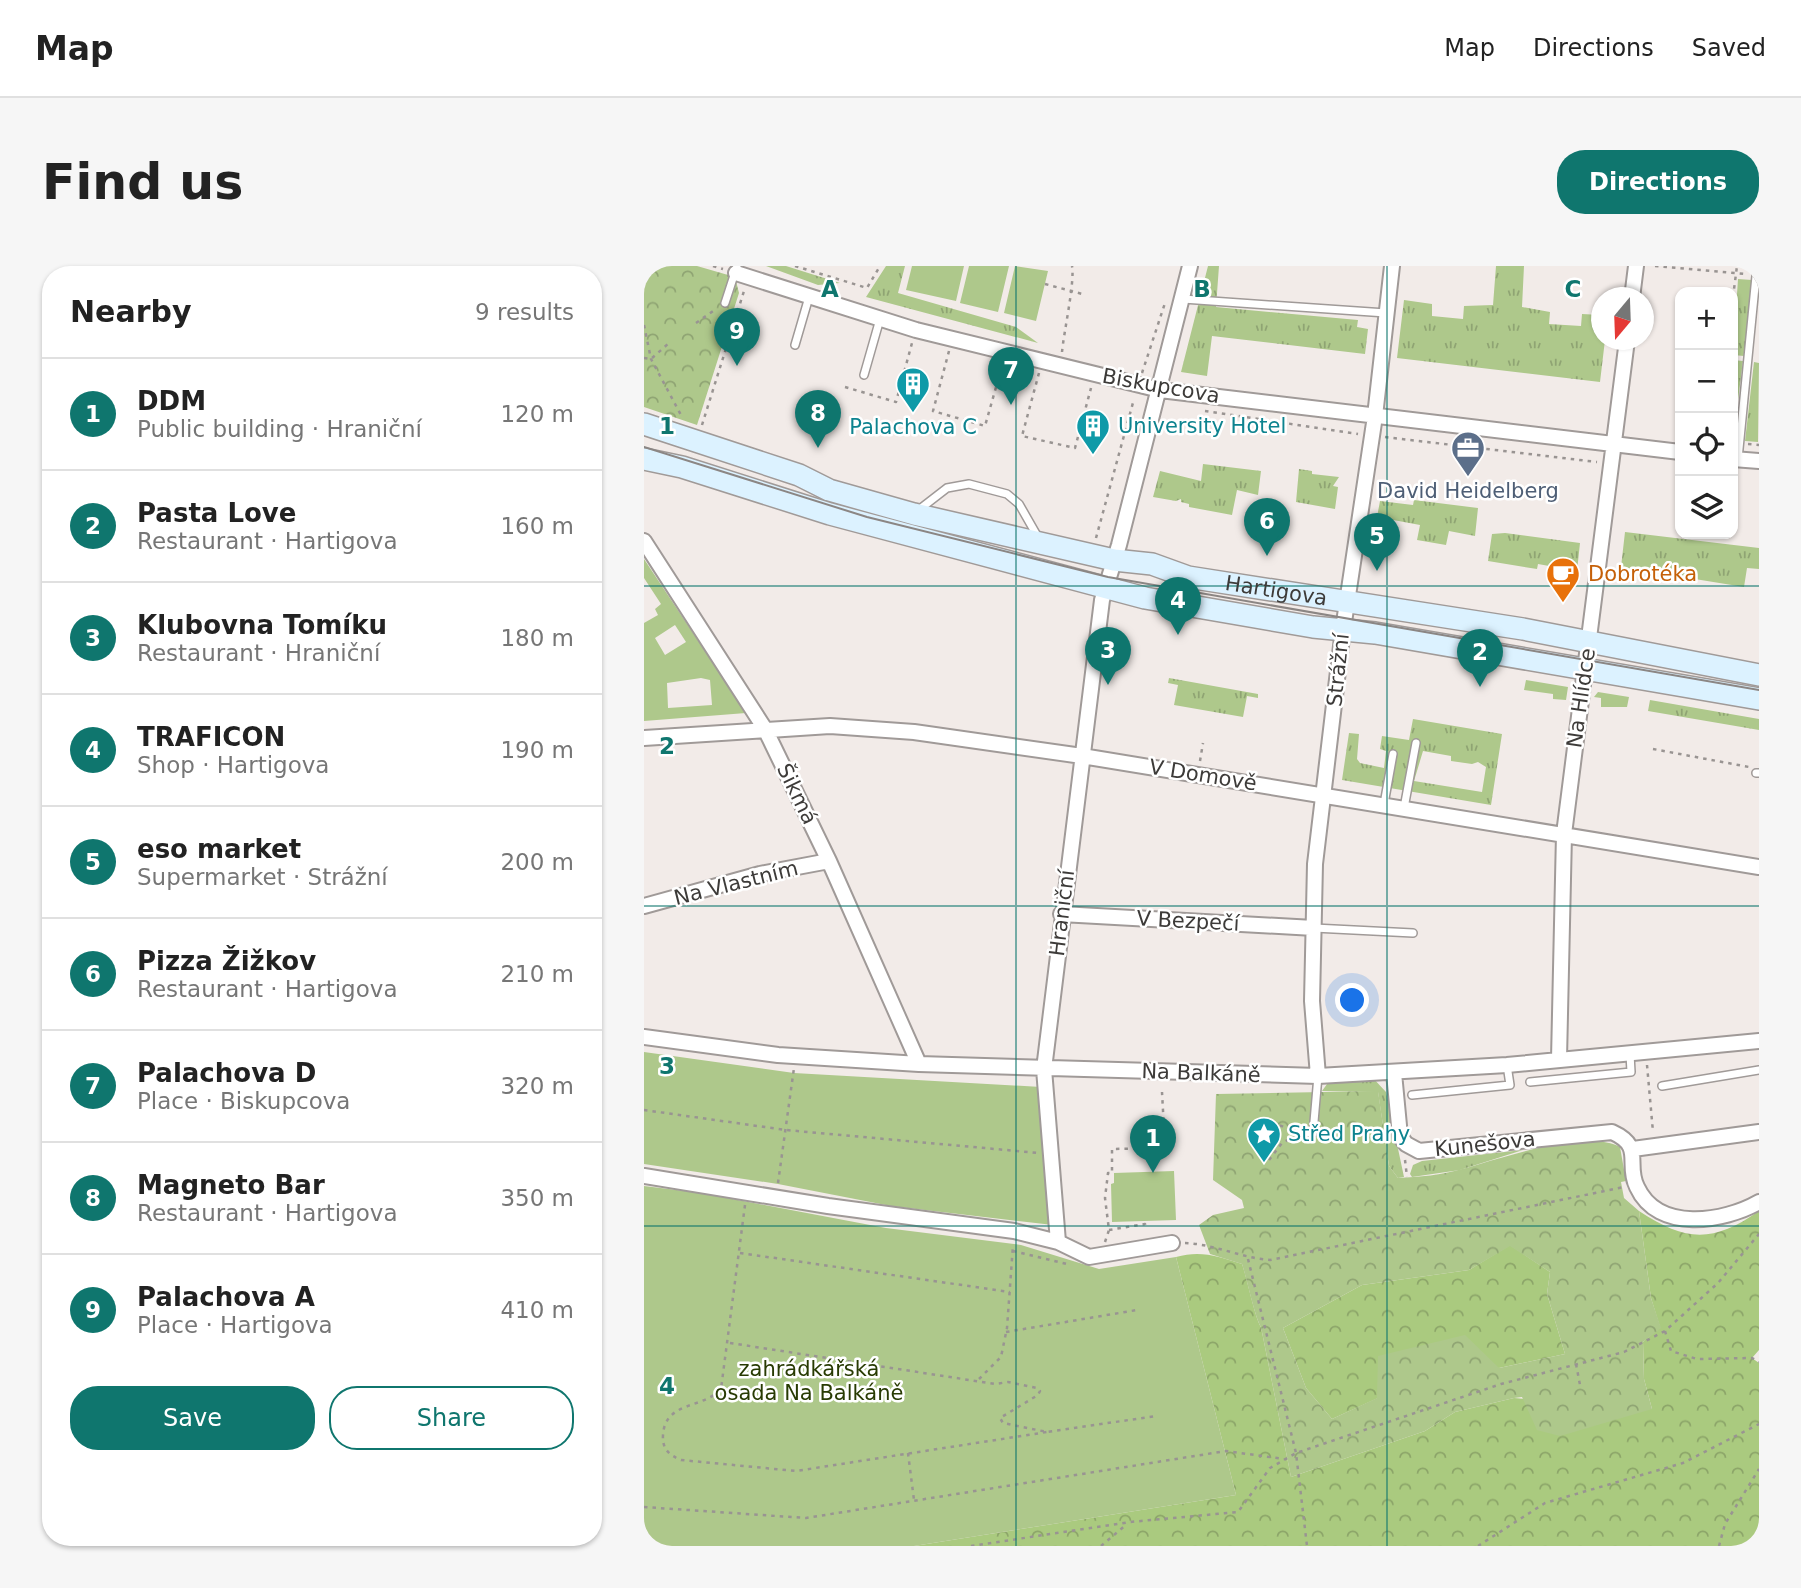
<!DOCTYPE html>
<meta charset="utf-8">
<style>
body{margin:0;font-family:"DejaVu Sans",sans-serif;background:#f6f6f6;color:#222}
.controls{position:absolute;right:21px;top:21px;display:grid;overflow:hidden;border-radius:14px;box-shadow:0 2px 5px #0004}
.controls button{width:63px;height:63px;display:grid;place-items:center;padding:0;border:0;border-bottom:2px solid #e0e0e0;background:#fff;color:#222;font:35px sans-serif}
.compass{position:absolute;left:947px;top:21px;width:63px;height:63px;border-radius:50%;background:#fff;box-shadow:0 2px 5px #0004;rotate:199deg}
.you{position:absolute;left:709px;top:735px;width:24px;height:24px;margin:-18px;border:5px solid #fff;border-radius:50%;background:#1a73e8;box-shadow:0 0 0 10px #1a73e833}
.badge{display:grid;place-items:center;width:46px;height:46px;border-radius:50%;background:#0f766e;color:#fff;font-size:23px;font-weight:700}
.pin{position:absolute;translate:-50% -58px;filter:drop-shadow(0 2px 4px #0008)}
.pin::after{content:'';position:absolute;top:37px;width:24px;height:21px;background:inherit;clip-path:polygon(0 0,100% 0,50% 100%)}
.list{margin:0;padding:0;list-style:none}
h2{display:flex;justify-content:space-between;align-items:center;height:91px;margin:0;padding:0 28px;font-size:30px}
h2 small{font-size:23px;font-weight:400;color:#767676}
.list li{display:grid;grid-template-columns:46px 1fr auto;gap:21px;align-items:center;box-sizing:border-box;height:112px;padding:0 28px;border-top:2px solid #e0e0e0}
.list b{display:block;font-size:26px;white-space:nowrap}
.list p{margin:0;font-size:23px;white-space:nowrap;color:#767676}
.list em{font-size:23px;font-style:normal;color:#767676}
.actions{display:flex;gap:14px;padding:21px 28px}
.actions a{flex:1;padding:16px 0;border:2px solid #0f766e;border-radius:28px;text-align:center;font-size:24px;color:#0f766e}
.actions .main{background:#0f766e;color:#fff}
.icon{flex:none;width:38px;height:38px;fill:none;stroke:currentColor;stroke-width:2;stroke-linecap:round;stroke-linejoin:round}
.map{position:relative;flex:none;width:1115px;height:1280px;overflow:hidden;border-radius:28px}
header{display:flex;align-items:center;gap:42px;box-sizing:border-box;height:98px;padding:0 35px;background:#fff;border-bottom:2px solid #e0e0e0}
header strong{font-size:33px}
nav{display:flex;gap:38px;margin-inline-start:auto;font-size:24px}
.intro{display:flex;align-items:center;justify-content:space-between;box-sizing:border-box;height:168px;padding:0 42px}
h1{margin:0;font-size:49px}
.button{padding:18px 32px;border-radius:28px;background:#0f766e;color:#fff;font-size:24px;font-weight:700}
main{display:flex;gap:42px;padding:0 42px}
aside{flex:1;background:#fff;border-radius:28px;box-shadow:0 2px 5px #0004}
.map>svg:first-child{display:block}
</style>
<header>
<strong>Map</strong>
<nav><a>Map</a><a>Directions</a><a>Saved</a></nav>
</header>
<div class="intro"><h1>Find us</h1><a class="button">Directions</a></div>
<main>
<aside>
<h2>Nearby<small>9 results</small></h2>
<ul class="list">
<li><span class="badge">1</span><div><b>DDM</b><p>Public building · Hraniční</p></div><em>120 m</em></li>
<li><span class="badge">2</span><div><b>Pasta Love</b><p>Restaurant · Hartigova</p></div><em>160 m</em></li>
<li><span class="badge">3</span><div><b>Klubovna Tomíku</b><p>Restaurant · Hraniční</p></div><em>180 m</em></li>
<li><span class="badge">4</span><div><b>TRAFICON</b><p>Shop · Hartigova</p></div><em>190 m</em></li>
<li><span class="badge">5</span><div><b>eso market</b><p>Supermarket · Strážní</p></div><em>200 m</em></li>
<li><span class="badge">6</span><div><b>Pizza Žižkov</b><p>Restaurant · Hartigova</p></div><em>210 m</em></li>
<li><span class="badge">7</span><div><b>Palachova D</b><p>Place · Biskupcova</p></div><em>320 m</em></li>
<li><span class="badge">8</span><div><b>Magneto Bar</b><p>Restaurant · Hartigova</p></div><em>350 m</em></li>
<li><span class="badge">9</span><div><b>Palachova A</b><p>Place · Hartigova</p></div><em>410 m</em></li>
</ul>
<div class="actions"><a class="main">Save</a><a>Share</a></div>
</aside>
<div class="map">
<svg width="1115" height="1280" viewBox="0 0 1115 1280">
<defs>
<pattern id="grass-tufts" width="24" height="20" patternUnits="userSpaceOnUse" patternTransform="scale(1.75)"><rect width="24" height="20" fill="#aec88b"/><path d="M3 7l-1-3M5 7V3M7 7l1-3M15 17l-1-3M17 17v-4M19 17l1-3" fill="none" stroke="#8fa473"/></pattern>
<pattern id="forest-crowns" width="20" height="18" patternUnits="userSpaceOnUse" patternTransform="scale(1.75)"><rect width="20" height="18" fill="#aaca7f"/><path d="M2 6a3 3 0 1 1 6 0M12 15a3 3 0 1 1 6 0" fill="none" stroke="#8ca569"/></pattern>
<pattern id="park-crowns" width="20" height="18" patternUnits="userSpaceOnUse" patternTransform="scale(1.75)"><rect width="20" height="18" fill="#aec88b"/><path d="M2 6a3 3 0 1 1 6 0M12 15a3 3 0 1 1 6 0" fill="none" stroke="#8fa473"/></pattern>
</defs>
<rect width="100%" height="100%" fill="#f2ebe8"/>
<path fill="url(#grass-tufts)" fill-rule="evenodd" d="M122,0H142L196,17L174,19Z
M242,0H261L254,27L372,61L394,77L222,31Z
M564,0H575L572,41L714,54L713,61L724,63L721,88L568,70L563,110L537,106Z
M852,0H880L878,41L906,46L905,58L937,60L938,48L957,49L958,74H961L956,116L753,92L760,34L788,38V50L819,53L820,40L849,39Z
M1094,13L1108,14L1100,90L1089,89Z
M1089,94L1099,95L1089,173Z
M1110,96L1115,97L1114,176L1101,175Z
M559,198L617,205L614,229L593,224L588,249L545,241V238L537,236V233L532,235L509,231L516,205L557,215Z
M655,203L668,205V208L695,211L689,220L694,221L691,243L652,236Z
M770,234L834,242L831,270L805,265L802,279L773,274L776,259L733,251L736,235L769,239Z
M981,266L1115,282V303L1103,302L1100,321L977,301Z
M861,267L936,277L933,305L894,298L893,303L844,295L848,268Z
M525,412L614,428V432L603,430L599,451L530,439L534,419L524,417Z
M1006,434L1115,453V464L1004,445Z
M769,453L858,468L847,539L698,514L705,467L715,468L713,493L716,497L740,502L742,485L736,483L738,470L765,474ZM779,485L807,490V495L828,498L834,496L842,501L838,526L770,515Z
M728,811L742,826L760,911L754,912L745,900L734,826L678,825L686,814Z
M879,884L816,904L768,911L766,908L769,899L778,895Z"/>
<path fill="url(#forest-crowns)" d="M995,945C1042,976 1069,977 1115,945V1084L1108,1092L1115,1097V1280H270L592,1229L532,991C556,984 574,990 598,998C603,1012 611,1052 617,1061L647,1211L781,1165L811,1146L870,1132L1008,1143L1000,1113L999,1076L1016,1061L1007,1032Z
M866,979L906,1006L903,1028L921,1088L855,1102L734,1090V1132L688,1153L662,1122L639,1062L718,1019L825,1004Z"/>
<path fill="url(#park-crowns)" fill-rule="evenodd" d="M0,0H53L91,11L95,27L53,159L0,141Z
M734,825L745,900L754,912C775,911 798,909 818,903C855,893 942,862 976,881L982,915L977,916L980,932L995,945L1007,1032L1017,1062L999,1076L1000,1113L1008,1143L916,1170L893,1164L878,1131L870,1132L811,1146L781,1165L647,1211L617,1061C611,1052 603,1013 598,998L566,988L555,959L569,949L600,942L598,934L569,914L572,828ZM866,980L906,1006L903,1028L921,1088L855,1102L821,1069L734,1090L733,1132L688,1153L662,1122L639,1062L718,1019L825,1004Z"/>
<path fill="#aec88b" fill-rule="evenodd" d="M268,0H320L312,35L262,24Z
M325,0H365L354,46L316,37Z
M371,0L404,5L392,55L360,47Z
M0,293L102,447L0,455V357L14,349L11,343L17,338L0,312ZM31,359L42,376L21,389L11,372ZM57,412L66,414L68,439L24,442L23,417Z
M882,414L924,421L922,434L909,433V428L880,424Z
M954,426L985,431L983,441H957V432L950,431Z
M0,786L150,807L397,821L409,959L247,940L134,918L0,898Z
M530,905L532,954L468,956L467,918L470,917V907Z
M0,920L57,927L242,962L377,979L455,1003L532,991L592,1229L270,1280H0Z"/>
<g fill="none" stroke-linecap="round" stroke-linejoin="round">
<g stroke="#a09a98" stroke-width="10">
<path id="service" d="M539,33L742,47
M81,37L93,0
M151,79L165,31
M220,109L236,53
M1094,193L1113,0
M272,246L303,222L325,218L363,228L375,238L395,273
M1112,507H1115
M740,538L749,488
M760,542L772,477
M670,662L769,667
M886,816L987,806L986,788
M1018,820L1115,804
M768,829L866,819L863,799
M657,867H669L674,810"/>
</g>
<g stroke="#a09a98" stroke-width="18">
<path id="minor" d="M92,7L272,64L516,124L1036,186
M988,32L992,0
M1089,193L1115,195
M0,275L121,463L185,595L275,798
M0,472L186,460L270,466L438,490L1115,601
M0,640L116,608L185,595
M417,648L670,662
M0,771L134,789L275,798L674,810L863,799L1115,775
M915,793L920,568L983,74
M750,807L756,870L762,878L775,885L968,866C1001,881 981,897 993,921C1014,967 1080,956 1115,936
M674,810L668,735L671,598L699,363L731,150L748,0
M989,883L1115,866
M0,910L184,940L370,965L414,976L445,991L528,977
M414,976L400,803L458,334L475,279L546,0"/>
</g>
<g stroke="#a09a98" stroke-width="24">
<g id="secondary">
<path id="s1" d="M0,158L155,209L185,224L270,248L470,294L508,298L544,311L879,363L1115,409"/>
<path d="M0,193L38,201L186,248L501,332L669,361L731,367L1115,433"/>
</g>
</g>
<path stroke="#999492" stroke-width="2.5" stroke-dasharray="3.5 5" stroke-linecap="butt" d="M69,0L79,3
M151,0L223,22L236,0
M1011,0L1101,8
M401,18L442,29
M1089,31L1093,0
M52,57L72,43
M0,59L7,93L38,151
M305,85L289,145L341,160L358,100
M418,86C420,65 431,16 428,0
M0,92L7,93L25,77
M395,107L378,170L431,182L447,122
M498,107L521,37
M201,121L252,136L268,77
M561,145L714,168
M58,159L100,25
M741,171L953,196
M1104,178L1115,179
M452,272L490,133
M1009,483L1105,501
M556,495L559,477
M1003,799L1009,866
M0,844L142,864L395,887
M628,856L647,864
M677,868L688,871
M625,894L638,877L650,871
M761,894L763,911
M134,917L150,802
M101,939L77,1123C59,1143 21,1135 19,1169C18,1183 25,1189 37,1194L152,1205L403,1166
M465,964L501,958L502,961
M461,976L465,964L461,932L464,907H468V883L521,882L518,826
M541,977C570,978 597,992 626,994L980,921
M369,985L423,998
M96,987L366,1026
M604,993L652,1187L663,1280
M1021,1065L1027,1085L1053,1093L1108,1092L1115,1096
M362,1066L493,1044
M86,1077L351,1118L364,1116L393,1122L396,1125L394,1129L356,1152L359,1157L403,1166L512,1150
M932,1098L936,1119
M335,1113L357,1091L363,1062L369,979
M264,1187L270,1234
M0,1241L162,1252L582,1185L640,1193
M327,1280L486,1256L594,1246L626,1202L652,1187L857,1118L980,1086L1021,1065L1074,1017L1115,968
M457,1280L483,1258
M834,1280L901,1237L1039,1197L1115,1158
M1075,1280L1081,1258L1115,1203"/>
<use href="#service" stroke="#fff" stroke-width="7"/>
<use href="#minor" stroke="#fff" stroke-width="14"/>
<use href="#secondary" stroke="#dcf2ff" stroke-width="21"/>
<path stroke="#8b8684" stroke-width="2" d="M0,181L223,251L464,311L1115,424"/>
</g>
<path fill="none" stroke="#0f766e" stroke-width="2" stroke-opacity="0.55" d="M372,0V1280M743,0V1280M0,320H1115M0,640H1115M0,960H1115"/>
<defs>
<g id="building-pin" transform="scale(1.75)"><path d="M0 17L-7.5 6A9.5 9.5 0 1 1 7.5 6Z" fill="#0f9aa8" stroke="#fff"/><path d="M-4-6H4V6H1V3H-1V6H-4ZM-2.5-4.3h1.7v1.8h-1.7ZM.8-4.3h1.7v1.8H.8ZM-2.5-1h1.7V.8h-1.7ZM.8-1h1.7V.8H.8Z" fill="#fff"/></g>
<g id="office-pin" transform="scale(1.75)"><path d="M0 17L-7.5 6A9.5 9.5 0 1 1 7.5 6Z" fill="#5c6f8a" stroke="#fff"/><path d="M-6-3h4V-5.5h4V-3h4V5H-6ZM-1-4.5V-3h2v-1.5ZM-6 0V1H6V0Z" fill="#fff"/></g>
<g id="cafe-pin" transform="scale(1.75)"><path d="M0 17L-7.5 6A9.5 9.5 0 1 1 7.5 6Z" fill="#e8710a" stroke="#fff"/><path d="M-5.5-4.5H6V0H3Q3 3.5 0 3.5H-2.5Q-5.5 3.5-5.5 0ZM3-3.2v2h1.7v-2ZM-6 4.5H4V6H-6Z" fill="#fff"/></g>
<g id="sight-pin" transform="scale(1.75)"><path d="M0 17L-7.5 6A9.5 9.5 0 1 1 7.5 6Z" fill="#0f9aa8" stroke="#fff"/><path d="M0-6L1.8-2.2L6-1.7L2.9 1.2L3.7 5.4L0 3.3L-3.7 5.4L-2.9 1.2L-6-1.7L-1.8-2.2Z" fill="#fff"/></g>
</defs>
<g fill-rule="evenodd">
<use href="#building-pin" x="269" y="118"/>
<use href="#building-pin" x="449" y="160"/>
<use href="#office-pin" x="824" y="182"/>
<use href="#cafe-pin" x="919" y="308"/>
<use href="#sight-pin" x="620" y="868"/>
</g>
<g text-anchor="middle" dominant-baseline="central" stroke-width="5" stroke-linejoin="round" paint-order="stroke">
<g font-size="21" fill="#3d3b39" stroke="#fff">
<text transform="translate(517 120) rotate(10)">Biskupcova</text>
<text stroke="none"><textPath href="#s1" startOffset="656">Hartigova</textPath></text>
<text transform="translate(694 404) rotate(-84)">Strážní</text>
<text transform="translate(937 432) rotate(-82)">Na Hlídce</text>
<text transform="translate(559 509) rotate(9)">V Domově</text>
<text transform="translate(153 528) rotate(64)">Šikmá</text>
<text transform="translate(92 617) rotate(-14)">Na Vlastním</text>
<text transform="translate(418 647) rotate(-83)">Hraniční</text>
<text transform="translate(544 655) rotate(3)">V Bezpečí</text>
<text transform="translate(557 807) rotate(2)">Na Balkáně</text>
<text transform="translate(841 878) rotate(-6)">Kunešova</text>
</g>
<g font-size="21" fill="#0d838f" stroke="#fff" text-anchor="start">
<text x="474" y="160">University Hotel</text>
<text x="269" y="161" text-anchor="middle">Palachova C</text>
<text x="644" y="868">Střed Prahy</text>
</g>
<g font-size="21" fill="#4e5e75" stroke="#fff">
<text x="824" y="225">David Heidelberg</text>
</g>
<g font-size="21" fill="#c56008" stroke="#fff" text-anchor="start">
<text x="944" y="308">Dobrotéka</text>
</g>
<g font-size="21" fill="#283b03" stroke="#fff">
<text x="165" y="1103">zahrádkářská<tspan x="165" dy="24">osada Na Balkáně</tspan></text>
</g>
</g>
<g font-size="23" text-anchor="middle" font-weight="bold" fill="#0f766e" stroke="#fff" stroke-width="5" stroke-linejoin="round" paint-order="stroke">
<text x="186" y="31">A</text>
<text x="558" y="31">B</text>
<text x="929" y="31">C</text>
<text x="23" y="168">1</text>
<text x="23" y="488">2</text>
<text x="23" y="808">3</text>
<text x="23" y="1128">4</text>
</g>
</svg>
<div class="controls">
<button>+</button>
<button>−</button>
<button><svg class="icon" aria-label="locate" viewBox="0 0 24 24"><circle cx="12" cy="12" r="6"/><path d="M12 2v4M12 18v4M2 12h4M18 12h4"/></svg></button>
<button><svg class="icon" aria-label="layers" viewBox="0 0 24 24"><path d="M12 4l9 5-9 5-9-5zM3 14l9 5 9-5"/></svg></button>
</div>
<svg class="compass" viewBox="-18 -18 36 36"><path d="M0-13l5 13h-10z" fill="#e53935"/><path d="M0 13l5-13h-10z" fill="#767676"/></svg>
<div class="you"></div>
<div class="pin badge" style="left:509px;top:907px">1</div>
<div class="pin badge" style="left:836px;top:421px">2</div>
<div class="pin badge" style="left:464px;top:419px">3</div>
<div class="pin badge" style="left:534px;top:369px">4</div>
<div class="pin badge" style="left:733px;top:305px">5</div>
<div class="pin badge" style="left:623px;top:290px">6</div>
<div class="pin badge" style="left:367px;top:139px">7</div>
<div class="pin badge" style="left:174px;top:182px">8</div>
<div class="pin badge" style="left:93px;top:100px">9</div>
</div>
</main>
